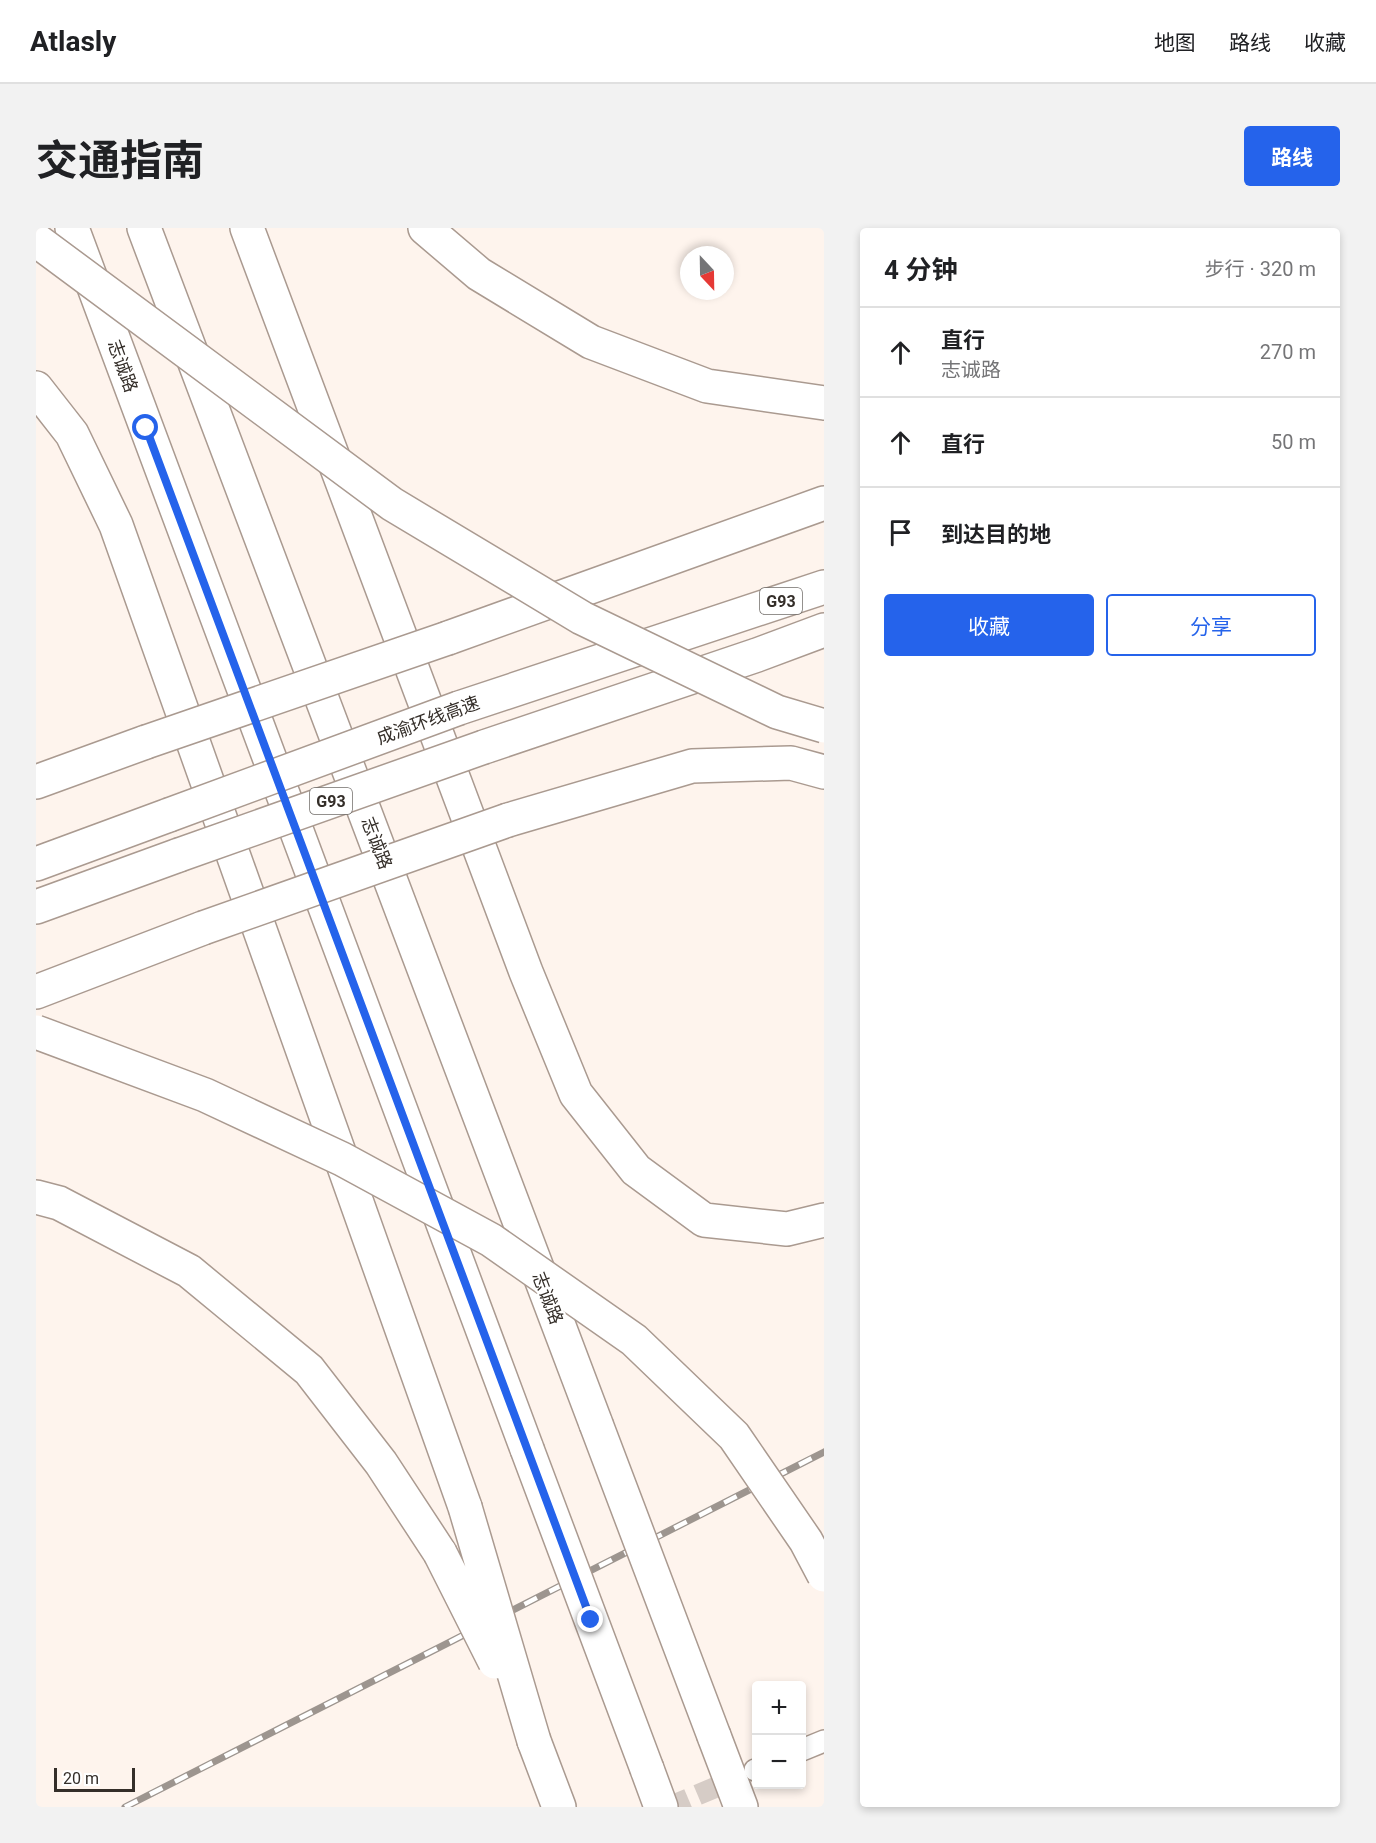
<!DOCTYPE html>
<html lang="zh">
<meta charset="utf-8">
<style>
body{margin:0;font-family:Roboto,"Noto Sans SC",sans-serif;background:#f2f2f2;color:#202124}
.controls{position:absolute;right:18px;bottom:18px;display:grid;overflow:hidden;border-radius:6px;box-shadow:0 3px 9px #0003}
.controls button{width:54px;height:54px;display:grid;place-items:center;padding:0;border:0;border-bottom:2px solid #e0e0e0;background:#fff;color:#202124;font:30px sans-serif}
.compass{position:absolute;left:644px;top:18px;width:54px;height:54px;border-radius:50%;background:#fff;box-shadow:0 3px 9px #0003;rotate:158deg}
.scale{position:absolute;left:18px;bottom:15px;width:81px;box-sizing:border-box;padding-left:6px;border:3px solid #342e29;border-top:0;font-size:16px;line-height:21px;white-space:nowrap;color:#342e29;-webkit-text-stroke:4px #fff;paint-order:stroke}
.stop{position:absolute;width:18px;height:18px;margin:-14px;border:4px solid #2563eb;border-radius:50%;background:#fff}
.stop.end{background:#2563eb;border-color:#fff;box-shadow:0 2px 6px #0008}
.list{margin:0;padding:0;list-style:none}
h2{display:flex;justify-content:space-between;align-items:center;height:78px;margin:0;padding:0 24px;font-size:26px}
h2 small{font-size:20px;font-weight:400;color:#757577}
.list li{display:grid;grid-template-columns:39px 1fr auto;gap:18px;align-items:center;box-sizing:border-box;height:90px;padding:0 24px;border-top:2px solid #e0e0e0}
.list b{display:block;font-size:22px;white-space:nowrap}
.list p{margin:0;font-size:20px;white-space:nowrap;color:#757577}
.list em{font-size:20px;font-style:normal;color:#757577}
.actions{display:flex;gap:12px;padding:18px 24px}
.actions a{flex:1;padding:14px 0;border:2px solid #2563eb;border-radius:6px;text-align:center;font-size:21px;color:#2563eb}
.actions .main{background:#2563eb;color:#fff}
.icon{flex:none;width:33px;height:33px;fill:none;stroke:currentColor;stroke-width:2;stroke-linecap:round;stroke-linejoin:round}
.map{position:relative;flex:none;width:788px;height:1579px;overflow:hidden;border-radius:6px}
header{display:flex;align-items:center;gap:36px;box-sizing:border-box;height:84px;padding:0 30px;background:#fff;border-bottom:2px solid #e0e0e0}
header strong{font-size:28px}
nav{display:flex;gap:33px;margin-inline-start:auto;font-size:21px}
.intro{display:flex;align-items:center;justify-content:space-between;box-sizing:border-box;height:144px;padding:0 36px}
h1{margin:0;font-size:42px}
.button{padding:15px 27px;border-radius:6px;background:#2563eb;color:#fff;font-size:21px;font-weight:700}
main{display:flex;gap:36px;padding:0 36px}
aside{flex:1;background:#fff;border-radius:6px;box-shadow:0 3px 9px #0003}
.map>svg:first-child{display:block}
</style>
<header>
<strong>Atlasly</strong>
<nav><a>地图</a><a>路线</a><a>收藏</a></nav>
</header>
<div class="intro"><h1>交通指南</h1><a class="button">路线</a></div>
<main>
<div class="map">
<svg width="788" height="1579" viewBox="0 0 788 1579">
<rect width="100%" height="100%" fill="#fef4ed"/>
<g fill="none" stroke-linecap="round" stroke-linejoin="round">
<path stroke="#d6ccc6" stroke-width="21" stroke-dasharray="21 10" stroke-linecap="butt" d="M633,1579L704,1549"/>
<g stroke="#aa9a90" stroke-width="24">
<path id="minor" d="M766,1522L788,1513
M719,1542H720"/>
</g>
<g stroke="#aa9a90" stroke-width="36">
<path id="primary" d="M36,0L491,1221
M108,0L560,1196
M678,1508L705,1579
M611,1541L625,1579"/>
</g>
<g stroke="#aa9a90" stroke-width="36">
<path id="motorway" d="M211,0L490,744L540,866L600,942L668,992L751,1001L788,992
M389,0L443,46L555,114L671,158L788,175
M0,160L36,206L80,297L429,1279
M412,410L788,275
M423,480L788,359
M448,519L721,427L788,402
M0,554L110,514
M472,592L656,538L755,535L788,544
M0,636L133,587
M0,679L143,627
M0,764L167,700
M0,969L23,975L153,1043L273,1142L345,1235L404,1325
M498,1513L523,1579"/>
</g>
<use href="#minor" stroke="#fff" stroke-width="21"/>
<use href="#primary" stroke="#fff" stroke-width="33"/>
<use href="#motorway" stroke="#fff" stroke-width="33"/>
<g stroke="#9d958f" stroke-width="7">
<path id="rail" d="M89,1579L788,1224"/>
</g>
<use href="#rail" stroke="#fff" stroke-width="4.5" stroke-dasharray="14" stroke-linecap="butt"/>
<g stroke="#aa9a90" stroke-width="36" stroke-linecap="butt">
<path id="primary-bridge" d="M560,1196L678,1508
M491,1221L611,1541"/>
</g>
<g stroke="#aa9a90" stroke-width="36" stroke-linecap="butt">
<path id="motorway-bridge" d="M0,12L356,276L546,390L741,484L788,498
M110,514L412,410
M133,587L423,480
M143,627L448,519
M167,700L472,592
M0,804L169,867L306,931L455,1012L598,1112L698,1208L770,1313L788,1347
M429,1279L498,1513
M404,1325L459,1434"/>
</g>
<use href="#primary-bridge" stroke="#fff" stroke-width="33"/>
<use href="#motorway-bridge" stroke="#fff" stroke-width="33"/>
</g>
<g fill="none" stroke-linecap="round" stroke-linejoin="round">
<path stroke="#2563eb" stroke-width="8" d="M110,200L555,1392"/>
</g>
<g text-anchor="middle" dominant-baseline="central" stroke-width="4.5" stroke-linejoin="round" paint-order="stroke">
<g fill="#fff" stroke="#716d69" stroke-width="1.5">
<rect x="724" y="360" width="42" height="26" rx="4.5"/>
<rect x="274" y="560" width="42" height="26" rx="4.5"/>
</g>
<g font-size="16" font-weight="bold" fill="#342e29">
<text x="745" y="373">G93</text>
<text x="295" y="573">G93</text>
</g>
<g font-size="18" fill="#342e29" stroke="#fff">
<text transform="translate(87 138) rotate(70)">志诚路</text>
<text transform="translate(392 492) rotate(-20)">成渝环线高速</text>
<text transform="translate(341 615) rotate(69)">志诚路</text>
<text transform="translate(512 1070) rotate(69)">志诚路</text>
</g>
</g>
</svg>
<div class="controls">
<button>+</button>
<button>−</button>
</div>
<svg class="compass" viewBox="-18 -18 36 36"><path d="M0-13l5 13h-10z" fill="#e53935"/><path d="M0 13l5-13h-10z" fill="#757577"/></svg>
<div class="scale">20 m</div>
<div class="stop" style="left:110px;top:200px"></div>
<div class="stop end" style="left:555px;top:1392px"></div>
</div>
<aside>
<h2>4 分钟<small>步行 · 320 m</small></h2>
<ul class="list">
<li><svg class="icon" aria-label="ahead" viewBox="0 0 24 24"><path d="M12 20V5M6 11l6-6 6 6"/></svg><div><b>直行</b><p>志诚路</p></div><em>270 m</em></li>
<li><svg class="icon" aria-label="ahead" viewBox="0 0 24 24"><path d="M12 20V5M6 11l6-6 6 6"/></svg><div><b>直行</b></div><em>50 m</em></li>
<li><svg class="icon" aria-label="arrive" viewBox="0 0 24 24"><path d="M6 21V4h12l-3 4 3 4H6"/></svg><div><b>到达目的地</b></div></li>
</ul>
<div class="actions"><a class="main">收藏</a><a>分享</a></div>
</aside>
</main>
